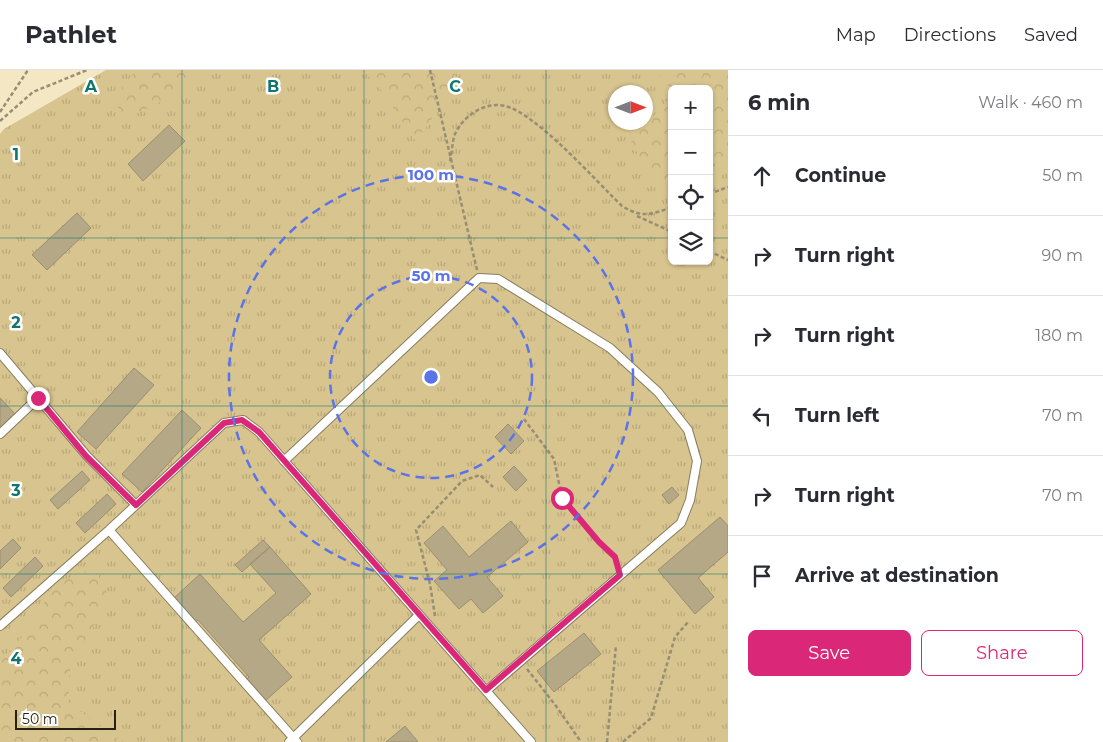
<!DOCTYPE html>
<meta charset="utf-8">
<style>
body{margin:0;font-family:Montserrat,sans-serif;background:#f2f2f3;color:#2b2b33}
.controls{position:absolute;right:15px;top:15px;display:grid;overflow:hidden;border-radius:8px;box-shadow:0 1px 4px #0004}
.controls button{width:45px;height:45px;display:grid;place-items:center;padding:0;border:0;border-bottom:1px solid #e1e1e2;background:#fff;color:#2b2b33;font:25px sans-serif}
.compass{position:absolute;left:608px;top:15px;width:45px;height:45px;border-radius:50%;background:#fff;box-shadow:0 1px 4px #0004;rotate:90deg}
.scale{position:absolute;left:15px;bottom:12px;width:101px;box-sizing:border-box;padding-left:5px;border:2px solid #262114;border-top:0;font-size:14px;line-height:18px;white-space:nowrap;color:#262114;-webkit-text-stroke:4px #fff;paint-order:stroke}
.stop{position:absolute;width:15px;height:15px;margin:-11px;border:4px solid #db2777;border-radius:50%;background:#fff}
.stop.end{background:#db2777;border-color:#fff;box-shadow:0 1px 5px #0008}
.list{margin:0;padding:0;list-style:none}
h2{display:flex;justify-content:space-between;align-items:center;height:65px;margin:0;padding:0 20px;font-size:21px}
h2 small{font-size:16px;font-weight:400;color:#7c7c81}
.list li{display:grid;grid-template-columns:32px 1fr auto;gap:15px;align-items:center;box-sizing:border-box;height:80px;padding:0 20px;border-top:1px solid #e1e1e2}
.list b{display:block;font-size:19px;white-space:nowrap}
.list em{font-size:16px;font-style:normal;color:#7c7c81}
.actions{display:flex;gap:10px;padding:15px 20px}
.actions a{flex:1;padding:11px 0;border:1px solid #db2777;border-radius:8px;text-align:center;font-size:18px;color:#db2777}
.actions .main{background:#db2777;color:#fff}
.icon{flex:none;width:28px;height:28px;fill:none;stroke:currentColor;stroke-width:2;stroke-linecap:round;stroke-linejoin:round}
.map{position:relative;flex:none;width:728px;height:672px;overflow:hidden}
header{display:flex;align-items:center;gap:30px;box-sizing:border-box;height:70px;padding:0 25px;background:#fff;border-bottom:1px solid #e1e1e2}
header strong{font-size:24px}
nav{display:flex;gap:28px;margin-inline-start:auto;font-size:18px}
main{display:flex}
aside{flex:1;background:#fff}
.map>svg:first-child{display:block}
</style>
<header>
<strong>Pathlet</strong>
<nav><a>Map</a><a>Directions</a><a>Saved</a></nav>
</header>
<main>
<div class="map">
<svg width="728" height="672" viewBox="0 0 728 672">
<defs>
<pattern id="grass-tufts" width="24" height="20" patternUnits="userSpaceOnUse" patternTransform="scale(1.25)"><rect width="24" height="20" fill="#d8c48e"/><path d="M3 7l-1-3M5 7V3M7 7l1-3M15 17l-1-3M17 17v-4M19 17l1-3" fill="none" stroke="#b9a87a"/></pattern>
<pattern id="forest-crowns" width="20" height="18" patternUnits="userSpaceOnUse" patternTransform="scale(1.25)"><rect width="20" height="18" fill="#d8c48e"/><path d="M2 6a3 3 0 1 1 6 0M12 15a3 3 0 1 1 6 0" fill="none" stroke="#b9a87a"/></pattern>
</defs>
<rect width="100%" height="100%" fill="#f4e7c3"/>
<path fill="url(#grass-tufts)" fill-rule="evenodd" d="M106,0H728V672H0V64L4,59ZM672,19H709V191H672ZM616,22H646V52H616Z"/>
<path fill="url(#forest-crowns)" d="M136,0H207L157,34L118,52V23Z
M363,0H456L449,25L416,71L379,17Z
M663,0H728V92L709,94V19H672L660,7Z
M672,25V113L663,118L630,73Z
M94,498L109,526L88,567L71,586L68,632L113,666L125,672H0V592C22,569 40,545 53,515Z"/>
<path fill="#b4a887" stroke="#9b8f6e" d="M169,55L185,71L143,111L128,94Z
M77,143L91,158L47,200L32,185Z
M134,298L154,315L96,379L77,362Z
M0,328L16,345L0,359Z
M182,340L201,358L142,422L122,404Z
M508,354L524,371L511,384L495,367Z
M514,396L527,410L516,421L503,407Z
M82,401L90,410L58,439L50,430Z
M672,417L679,425L669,434L662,425Z
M107,424L116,434L85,463L76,453Z
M720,447L728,456V482L698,508L714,527L695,544L658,500Z
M511,451L528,472L487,507L503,526L483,543L471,529L459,539L434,511L447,500L424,473L443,456L469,487Z
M13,469L21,478L0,499V481Z
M263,470L270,477L242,502L235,495Z
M270,477L311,524L259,570L292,607L265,631L246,610L249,607L198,550L195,553L174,528L200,504L243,552L276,523L250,494Z
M35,487L43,496L11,527L3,518Z
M584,563L601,584L554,622L537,601Z
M405,656L418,672H386Z"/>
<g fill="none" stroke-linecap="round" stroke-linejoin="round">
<g stroke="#897d5d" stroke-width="10">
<path id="service" d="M0,283L87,386L136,435
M0,364L38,328
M284,391L479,208L498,209L610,278L658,322L688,360L697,391L690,430L681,453L486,621
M109,460L297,672
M0,556L109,460L224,353L243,350L259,362L531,672
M289,672L419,545"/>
</g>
<path stroke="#978e74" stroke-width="2.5" stroke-dasharray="4 2.5" stroke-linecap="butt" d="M430,0L477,200
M0,42L28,0
M0,51L33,22L87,0
M450,91C452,83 452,72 455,64C463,46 485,31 505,36C536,43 597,112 622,136C641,148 651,145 672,137
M709,124L728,117
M637,146L672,162
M709,181L728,190
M524,349L554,389L562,428L599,472L615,487L617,496
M435,546L430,514L416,460L462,411L480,405L493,417
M527,599L556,636L581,672
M607,672L616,575
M623,672L651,648L675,567L688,552"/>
<use href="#service" stroke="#fff" stroke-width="8"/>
</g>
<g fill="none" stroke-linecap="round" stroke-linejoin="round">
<path stroke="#db2777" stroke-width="6" d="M38,328L86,386L136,435L224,353L242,350L259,362L486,620L620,505L615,487L599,472L562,428"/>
</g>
<path fill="none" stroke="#0f766e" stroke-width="1" stroke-opacity="0.55" d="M182,0V672M364,0V672M546,0V672M0,168H672M709,168H728M0,336H728M0,504H728"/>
<g fill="none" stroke="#5a73e9" stroke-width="2.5" stroke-dasharray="9 6">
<circle cx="431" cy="307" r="101"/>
<circle cx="431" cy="307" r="202"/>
</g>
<g font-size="16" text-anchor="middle" font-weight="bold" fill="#0f766e" stroke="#fff" stroke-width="5" stroke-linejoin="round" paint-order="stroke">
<text x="91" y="22">A</text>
<text x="273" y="22">B</text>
<text x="455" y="22">C</text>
<text x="16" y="90">1</text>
<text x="16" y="258">2</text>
<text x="16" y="426">3</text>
<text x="16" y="594">4</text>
</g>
<circle cx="431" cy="307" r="8" fill="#5a73e9" stroke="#fff" stroke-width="2.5"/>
<g font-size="15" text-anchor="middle" font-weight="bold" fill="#5a73e9" stroke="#fff" stroke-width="5" stroke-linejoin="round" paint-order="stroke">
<text x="431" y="110">100 m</text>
<text x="431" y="211">50 m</text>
</g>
</svg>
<div class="controls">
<button>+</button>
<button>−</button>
<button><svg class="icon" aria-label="locate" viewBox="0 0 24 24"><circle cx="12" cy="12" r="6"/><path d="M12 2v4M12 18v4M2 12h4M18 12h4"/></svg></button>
<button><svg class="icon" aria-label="layers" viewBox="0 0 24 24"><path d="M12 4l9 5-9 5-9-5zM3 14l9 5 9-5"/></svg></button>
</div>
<svg class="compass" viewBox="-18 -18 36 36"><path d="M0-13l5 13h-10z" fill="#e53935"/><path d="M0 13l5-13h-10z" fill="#7c7c81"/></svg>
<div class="scale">50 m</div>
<div class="stop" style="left:562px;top:428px"></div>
<div class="stop end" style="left:38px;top:328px"></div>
</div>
<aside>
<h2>6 min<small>Walk · 460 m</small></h2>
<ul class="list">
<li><svg class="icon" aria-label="ahead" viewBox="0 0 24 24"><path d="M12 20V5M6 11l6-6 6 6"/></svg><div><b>Continue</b></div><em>50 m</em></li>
<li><svg class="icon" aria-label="right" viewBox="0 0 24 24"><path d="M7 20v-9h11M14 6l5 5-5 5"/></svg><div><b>Turn right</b></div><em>90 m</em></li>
<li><svg class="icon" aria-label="right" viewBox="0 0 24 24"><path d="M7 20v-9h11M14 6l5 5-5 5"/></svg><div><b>Turn right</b></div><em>180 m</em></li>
<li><svg class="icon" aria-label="left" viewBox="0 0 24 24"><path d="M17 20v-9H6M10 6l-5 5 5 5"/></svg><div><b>Turn left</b></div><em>70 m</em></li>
<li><svg class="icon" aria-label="right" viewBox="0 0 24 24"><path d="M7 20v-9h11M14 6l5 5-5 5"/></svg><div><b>Turn right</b></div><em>70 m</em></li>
<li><svg class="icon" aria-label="arrive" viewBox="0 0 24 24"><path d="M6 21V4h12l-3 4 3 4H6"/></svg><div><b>Arrive at destination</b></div></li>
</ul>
<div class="actions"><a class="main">Save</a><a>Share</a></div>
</aside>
</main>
